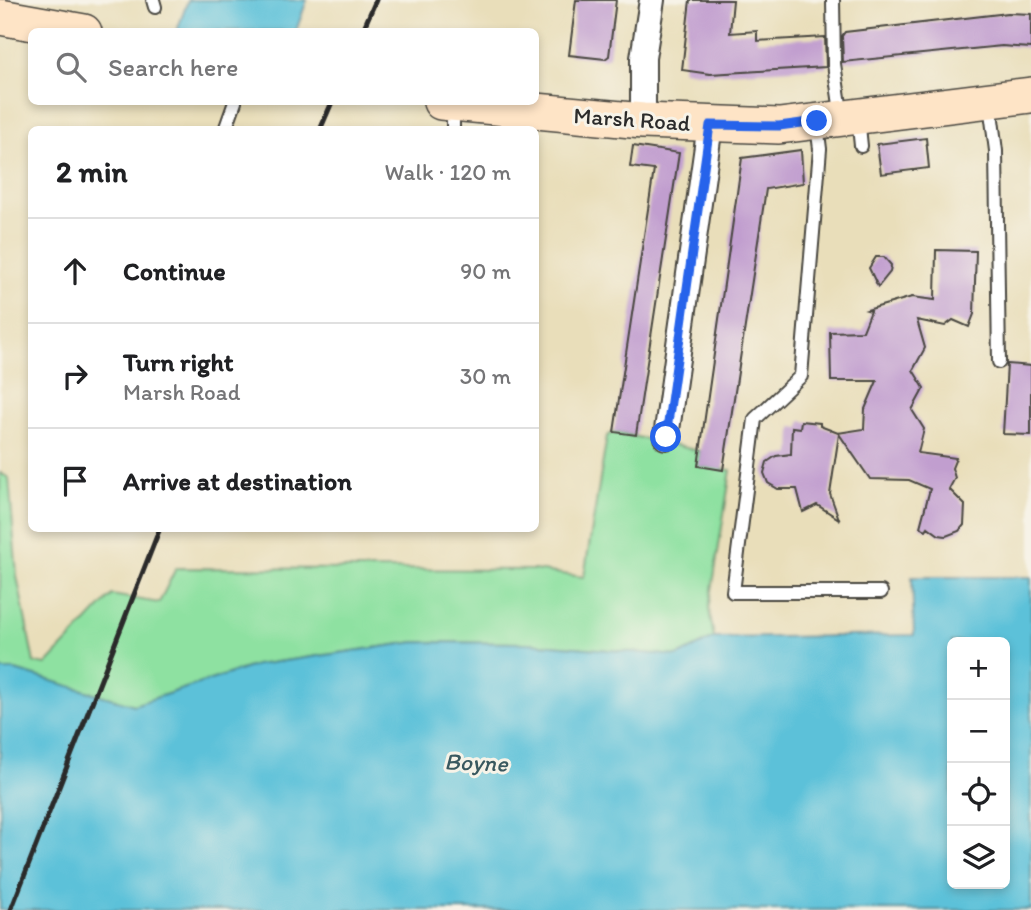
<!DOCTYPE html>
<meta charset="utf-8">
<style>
body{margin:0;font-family:Itim,sans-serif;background:#f6f6f6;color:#202124}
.controls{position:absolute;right:21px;bottom:21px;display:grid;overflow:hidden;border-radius:10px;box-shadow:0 4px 10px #0003}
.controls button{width:63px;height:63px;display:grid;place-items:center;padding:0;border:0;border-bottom:2px solid #e0e0e0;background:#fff;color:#202124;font:35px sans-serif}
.stop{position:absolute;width:21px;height:21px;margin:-16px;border:5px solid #2563eb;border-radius:50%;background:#fff}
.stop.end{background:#2563eb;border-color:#fff;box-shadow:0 2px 7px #0008}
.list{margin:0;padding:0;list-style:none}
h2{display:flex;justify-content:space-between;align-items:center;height:91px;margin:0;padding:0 28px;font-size:30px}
h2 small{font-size:23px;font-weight:400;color:#757577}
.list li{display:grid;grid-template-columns:46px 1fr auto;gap:21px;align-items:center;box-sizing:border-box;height:105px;padding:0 28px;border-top:2px solid #e0e0e0}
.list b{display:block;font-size:26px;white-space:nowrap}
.list p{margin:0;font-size:23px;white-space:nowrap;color:#757577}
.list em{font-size:23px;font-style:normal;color:#757577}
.icon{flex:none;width:38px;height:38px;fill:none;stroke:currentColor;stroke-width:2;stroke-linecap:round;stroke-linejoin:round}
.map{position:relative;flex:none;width:1031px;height:910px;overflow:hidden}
.search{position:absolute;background:#fff;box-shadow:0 4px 10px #0003;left:28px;top:28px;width:511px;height:77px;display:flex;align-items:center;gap:18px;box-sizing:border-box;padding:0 24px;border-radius:10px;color:#757577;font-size:26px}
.panel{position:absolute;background:#fff;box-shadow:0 4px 10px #0003;left:28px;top:126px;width:511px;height:406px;border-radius:10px}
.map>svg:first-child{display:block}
</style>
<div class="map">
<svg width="1031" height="910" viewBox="0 0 1031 910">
<rect width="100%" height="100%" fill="#f7f3e8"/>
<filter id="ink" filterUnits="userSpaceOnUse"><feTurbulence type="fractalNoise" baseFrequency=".0143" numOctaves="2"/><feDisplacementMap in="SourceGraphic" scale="14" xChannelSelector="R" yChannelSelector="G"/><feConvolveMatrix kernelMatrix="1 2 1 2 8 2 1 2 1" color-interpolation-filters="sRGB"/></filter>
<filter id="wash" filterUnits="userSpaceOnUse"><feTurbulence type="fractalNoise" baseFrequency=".00686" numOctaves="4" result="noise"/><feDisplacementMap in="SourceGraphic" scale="28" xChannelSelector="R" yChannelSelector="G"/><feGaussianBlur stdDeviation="1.57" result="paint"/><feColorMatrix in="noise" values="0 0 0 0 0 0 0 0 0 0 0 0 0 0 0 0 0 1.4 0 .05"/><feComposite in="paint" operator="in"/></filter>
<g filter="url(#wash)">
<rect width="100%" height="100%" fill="#e9deba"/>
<path fill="#8ee1a1" stroke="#5c8666" stroke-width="2" d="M614,432L700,451L699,466L731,470L709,609L714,638L678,656L528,643L415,642L256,665L134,705L15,670H0V473L9,478L17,576L34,663L46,665L112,595L159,603L176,568L534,570L584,577L607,436Z"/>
<path fill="#5bc1d9" stroke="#437682" stroke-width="2" fill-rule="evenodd" d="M188,0H307L296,31H177Z
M912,577H1031V910H0V670H15L134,705L256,665L415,642L528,643L678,656L714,638L914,635ZM1005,642V884H952V642Z"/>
<g id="blocks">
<path fill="#c19ecf" d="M576,0H616L609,56L605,59L569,55Z
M690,0H733L730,33L757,31V41L825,37L826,67L710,74L682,70Z
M1008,13L1031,14V48L1002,46L843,62L842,36L845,32Z
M926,138L929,168L881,174L877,144Z
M633,146L679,153L636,435L614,432L654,170L630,167Z
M801,150L803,183L766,189L723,470L698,466L742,158Z
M936,250L976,251L974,314L969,327L953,320L945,326L917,320L925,348L913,370L924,388L912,410L924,429L918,453L956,458L952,468L955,478L949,489L965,505L964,525L959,531L946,536L939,535L928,527L926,530L920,527L930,489L909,480L870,479L839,434L830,494L839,519L817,505L803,512L797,489H778L768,483L764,473L767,462L776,456L791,454L792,427L800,428L801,421L820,423V426L838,433L864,429L865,409L877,381H831L830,332L863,331L871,311L867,310L912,297L935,300Z
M876,257H884L891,265L890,272L878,287L869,268Z
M1007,364L1031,366V435L1003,434Z"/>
</g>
</g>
<g filter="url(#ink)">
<use href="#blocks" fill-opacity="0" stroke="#484640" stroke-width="2"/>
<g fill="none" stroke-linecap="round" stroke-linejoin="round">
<g stroke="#484640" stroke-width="16">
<path id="service" d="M153,0L155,7
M833,0L834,64L842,118
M990,104L996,151L999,362
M858,117L861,146
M817,125L820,149L801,376L755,419L733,592H881
M225,130L235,102
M453,130V105"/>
</g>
<g stroke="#484640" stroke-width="28">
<path id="minor" d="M643,121V58L652,0
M666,437L710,125"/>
</g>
<g stroke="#484640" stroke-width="38">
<path id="secondary" d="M0,17L84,32
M441,102L643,121L779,126L1031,95"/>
</g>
<use href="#service" stroke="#fff" stroke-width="12"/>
<use href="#minor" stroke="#fff" stroke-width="24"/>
<use href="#secondary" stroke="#fee4c6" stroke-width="35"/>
<path stroke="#2b2b2b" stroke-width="5" d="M362,32L376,0
M320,130L332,102
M11,910L160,528"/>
</g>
</g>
<g fill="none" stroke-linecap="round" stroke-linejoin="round" filter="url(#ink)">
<path stroke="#2563eb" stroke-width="9" d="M666,437L710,125L779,126L817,121"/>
</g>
<g text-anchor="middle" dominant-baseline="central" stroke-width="6" stroke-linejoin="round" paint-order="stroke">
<g font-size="23" fill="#2b2b2b" stroke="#f7f3e8">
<text transform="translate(632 119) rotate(4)">Marsh Road</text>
</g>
<g font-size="24" font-style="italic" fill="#39585f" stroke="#f7f3e8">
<text transform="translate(476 762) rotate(2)">Boyne</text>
</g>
</g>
</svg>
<div class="controls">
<button>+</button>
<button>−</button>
<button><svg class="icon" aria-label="locate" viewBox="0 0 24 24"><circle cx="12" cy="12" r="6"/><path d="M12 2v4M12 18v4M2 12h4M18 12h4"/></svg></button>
<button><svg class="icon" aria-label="layers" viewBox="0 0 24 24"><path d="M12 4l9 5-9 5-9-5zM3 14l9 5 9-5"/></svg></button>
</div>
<div class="stop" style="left:666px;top:437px"></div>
<div class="stop end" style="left:817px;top:121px"></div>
<div class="search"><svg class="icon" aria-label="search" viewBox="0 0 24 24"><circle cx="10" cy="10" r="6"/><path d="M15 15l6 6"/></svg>Search here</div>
<section class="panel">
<h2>2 min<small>Walk · 120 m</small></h2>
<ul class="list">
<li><svg class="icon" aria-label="ahead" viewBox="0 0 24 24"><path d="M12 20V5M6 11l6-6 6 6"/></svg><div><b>Continue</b></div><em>90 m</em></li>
<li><svg class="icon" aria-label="right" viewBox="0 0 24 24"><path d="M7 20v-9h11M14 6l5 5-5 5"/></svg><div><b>Turn right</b><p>Marsh Road</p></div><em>30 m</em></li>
<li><svg class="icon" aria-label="arrive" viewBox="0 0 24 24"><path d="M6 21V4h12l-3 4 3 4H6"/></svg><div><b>Arrive at destination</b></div></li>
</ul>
</section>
</div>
